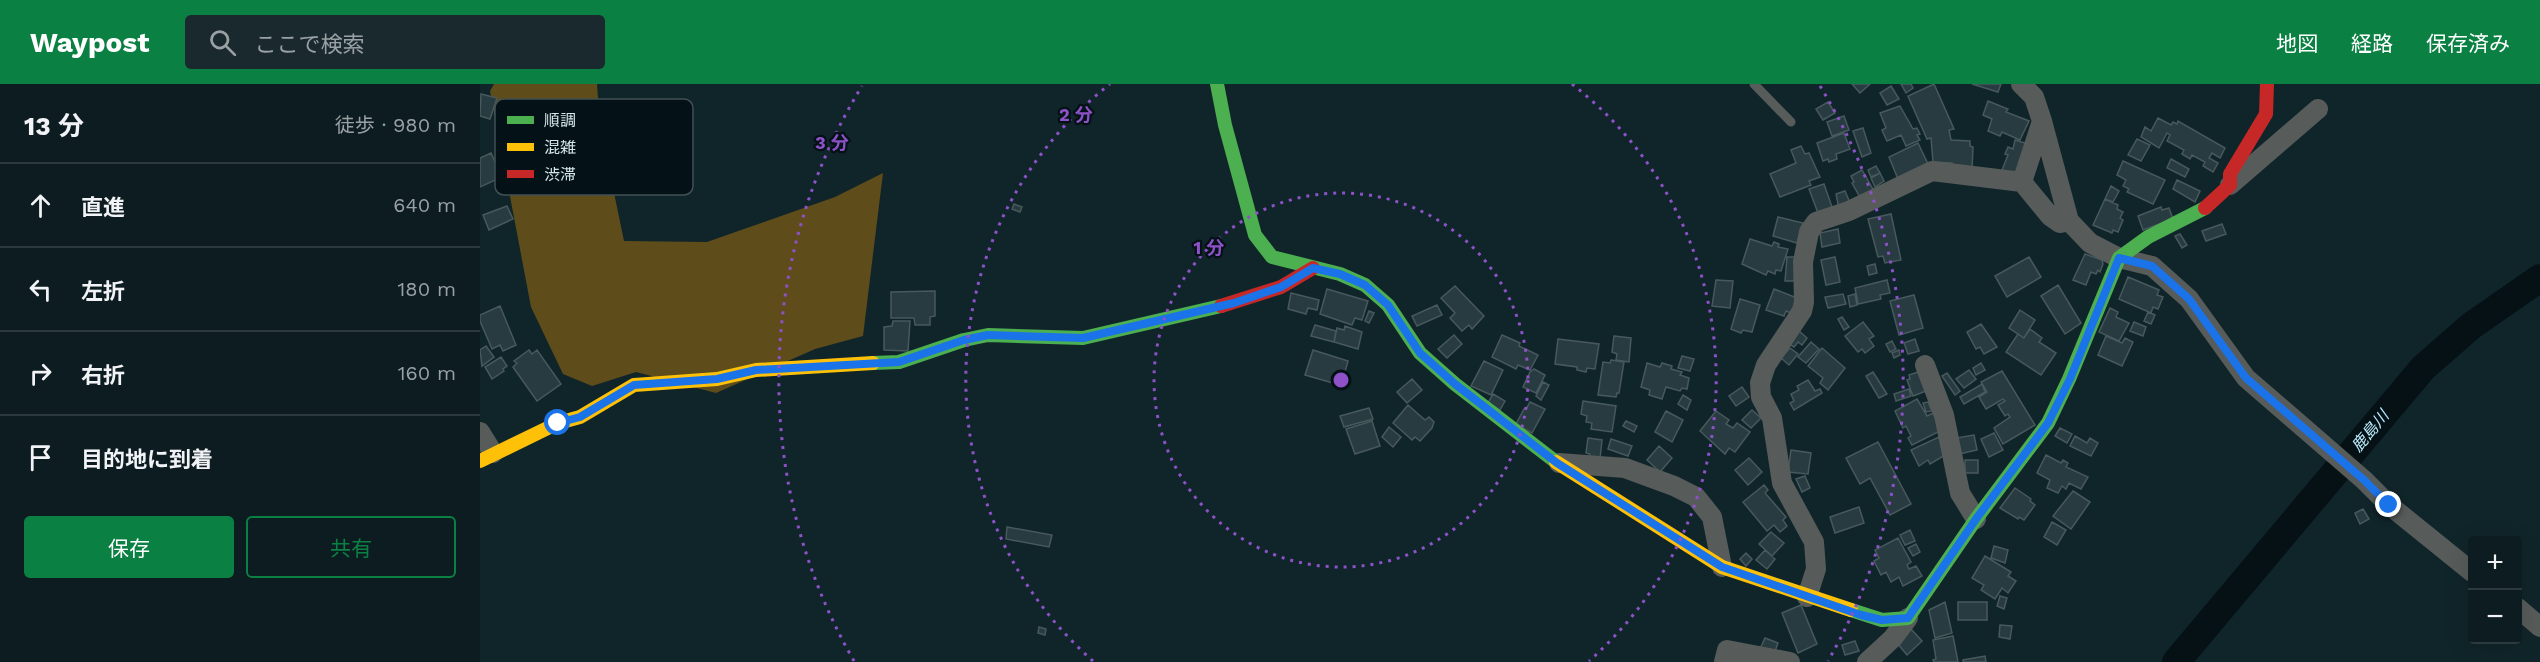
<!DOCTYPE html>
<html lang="ja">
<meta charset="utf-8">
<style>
body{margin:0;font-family:"Work Sans","Noto Sans JP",sans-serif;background:#1a292d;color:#f1f3f6}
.controls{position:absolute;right:18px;bottom:18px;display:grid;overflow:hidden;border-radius:6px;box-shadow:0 6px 24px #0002}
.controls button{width:54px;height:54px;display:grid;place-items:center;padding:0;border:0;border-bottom:2px solid #2c3a3e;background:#0c1c20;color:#f1f3f6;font:30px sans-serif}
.stop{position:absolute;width:18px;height:18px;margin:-14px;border:4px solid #1a73e8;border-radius:50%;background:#fff}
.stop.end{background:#1a73e8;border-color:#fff;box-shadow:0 2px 6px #0008}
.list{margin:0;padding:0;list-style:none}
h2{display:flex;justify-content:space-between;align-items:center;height:78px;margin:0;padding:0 24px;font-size:26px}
h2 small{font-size:20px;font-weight:400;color:#9aa1a5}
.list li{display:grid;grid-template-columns:39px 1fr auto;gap:18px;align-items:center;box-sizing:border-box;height:84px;padding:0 24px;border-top:2px solid #2c3a3e}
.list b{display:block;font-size:22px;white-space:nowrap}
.list em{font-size:20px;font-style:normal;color:#9aa1a5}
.actions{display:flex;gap:12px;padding:18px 24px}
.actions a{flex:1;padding:14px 0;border:2px solid #0b8043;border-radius:6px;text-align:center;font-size:21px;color:#0b8043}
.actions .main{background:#0b8043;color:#fff}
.icon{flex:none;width:33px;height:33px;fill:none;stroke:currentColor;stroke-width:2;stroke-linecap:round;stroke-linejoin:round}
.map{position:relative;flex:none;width:2060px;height:578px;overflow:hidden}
header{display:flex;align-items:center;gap:36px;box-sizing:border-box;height:84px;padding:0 30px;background:#0b8043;color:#fff}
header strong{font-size:28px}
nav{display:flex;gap:33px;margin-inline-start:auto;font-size:21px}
.search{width:420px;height:54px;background:#1a292d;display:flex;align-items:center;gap:15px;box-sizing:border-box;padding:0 21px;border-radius:6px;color:#9aa1a5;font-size:22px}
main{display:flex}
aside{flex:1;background:#0c1c20}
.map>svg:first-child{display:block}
</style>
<header>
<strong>Waypost</strong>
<div class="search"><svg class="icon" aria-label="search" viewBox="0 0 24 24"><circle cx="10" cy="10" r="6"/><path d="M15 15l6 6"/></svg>ここで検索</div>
<nav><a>地図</a><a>経路</a><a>保存済み</a></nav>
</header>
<main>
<aside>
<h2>13 分<small>徒歩 · 980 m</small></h2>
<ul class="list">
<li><svg class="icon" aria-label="ahead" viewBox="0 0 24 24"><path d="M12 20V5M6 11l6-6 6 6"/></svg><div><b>直進</b></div><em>640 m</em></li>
<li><svg class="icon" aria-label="left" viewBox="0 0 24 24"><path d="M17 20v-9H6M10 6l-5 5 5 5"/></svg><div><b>左折</b></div><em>180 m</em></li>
<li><svg class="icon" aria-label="right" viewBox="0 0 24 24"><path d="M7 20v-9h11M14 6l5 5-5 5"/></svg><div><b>右折</b></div><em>160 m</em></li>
<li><svg class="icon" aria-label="arrive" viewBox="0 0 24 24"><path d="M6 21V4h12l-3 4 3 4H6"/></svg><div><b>目的地に到着</b></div></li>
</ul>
<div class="actions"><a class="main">保存</a><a>共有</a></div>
</aside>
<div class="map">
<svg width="2060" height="578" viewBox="0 0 2060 578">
<rect width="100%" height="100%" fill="#10252a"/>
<path fill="#5e4c1a" d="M14,0H117L120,41L144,157L227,158L355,113L403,89L383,252L335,265L236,309L156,288L112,302L83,290L51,223L10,7Z"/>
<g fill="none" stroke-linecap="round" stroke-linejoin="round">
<path stroke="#051115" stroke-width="28" d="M1696,578L1943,284L1991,242L2060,194"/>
</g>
<path fill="#273b40" stroke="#48595d" stroke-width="1.5" d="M1372,0H1390L1380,9Z
M1421,0H1431L1433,4L1426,9Z
M1454,0L1474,45L1469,46L1471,56L1490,57V62L1493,63L1492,85L1473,83L1472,79L1453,78L1451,54L1447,55L1428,12Z
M1492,0H1521L1518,8Z
M1411,2L1419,15L1407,21L1400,9Z
M1,10L17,14L10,35L0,32Z
M1508,17L1528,25L1526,28L1549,37L1540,56L1522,48L1520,52L1508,47L1512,35L1503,31Z
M1348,18L1355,29L1343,36L1336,25Z
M1420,22L1433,45L1437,44L1440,50L1437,51L1440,56L1426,62L1421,51L1407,57L1402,46L1406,44L1400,29Z
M1364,32L1369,46L1352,52L1347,38Z
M1678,34L1691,41L1693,38L1697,40L1698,37L1745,64L1740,74L1732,69L1729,74L1738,79L1733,88L1723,82L1725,78L1712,71L1710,75L1702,70L1704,66L1687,57L1690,51L1687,49L1679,64L1661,53L1665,43L1671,47Z
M1383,44L1391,69L1382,73L1373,47Z
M1364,49L1370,65L1356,70L1357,75L1349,78L1348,75L1343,77L1337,59Z
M1657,55L1670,61L1661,77L1648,71Z
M1535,56L1548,60L1536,91L1522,86L1528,71L1525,70L1528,63L1533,65Z
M1438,59L1448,80L1418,95L1409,73Z
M1321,62L1325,70L1329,69L1340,93L1329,97L1331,101L1300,113L1290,90L1316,79L1311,66Z
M11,69L22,93L0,103V74Z
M1691,75L1709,85L1705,93L1687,84Z
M1643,77L1685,96L1673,120L1647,108L1649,105L1643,102L1646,96L1637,91Z
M1396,82L1400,89L1391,93L1388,86Z
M1382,86L1394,107L1381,115L1372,99L1374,98L1371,92Z
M1400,89L1404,97L1395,103L1391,94Z
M1697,96L1720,107L1715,118L1693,105Z
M1344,100L1352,123L1338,129L1329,105Z
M1631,102L1639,107L1633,118L1625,115Z
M1365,107L1371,121L1359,125L1356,110Z
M1625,115L1638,121L1637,125L1643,128L1640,134L1643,136L1638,148L1633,146L1632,149L1613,141Z
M534,120L542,123L540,128L532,125Z
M27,122L33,135L9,146L3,131Z
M1681,123L1682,126L1689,124L1693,135L1663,146L1658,132Z
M1411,130L1421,176L1405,179L1403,172L1398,173L1388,135Z
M1298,133L1323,139L1317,159L1293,152Z
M1742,140L1746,150L1726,157L1722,147Z
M1358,145L1360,159L1342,163L1340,149Z
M1700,150L1707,161L1702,164L1695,152Z
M1270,155L1292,162L1294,158L1299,160L1298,163L1308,165L1301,187L1296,186L1295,190L1288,187L1286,191L1262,180Z
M1605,170L1622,176L1623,180L1620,188L1618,186L1616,190L1611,188L1606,201L1593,196Z
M1307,173H1317V197H1305Z
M1355,173L1360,198L1346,201L1341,176Z
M1549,173L1561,193L1527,213L1515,192Z
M1395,180L1397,189L1389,191L1387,182Z
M1648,193L1679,206L1677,211L1683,213L1678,225L1673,223L1671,229L1639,215Z
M1236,196L1253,197L1250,224L1232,222Z
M1407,196L1410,209L1400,211L1401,215L1378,220L1375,204Z
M1578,201L1601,239L1585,250L1561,212Z
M975,202L1004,232L992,245L989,241L982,247L970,234L975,229L961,214Z
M847,205L888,217L882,236L875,234L872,241L840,230Z
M1294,205L1317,214L1311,229L1306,227L1304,232L1286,226Z
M455,207V232L450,233V241H435L434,234H411V208Z
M811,209L839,216L837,226L828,224L826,230L808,225Z
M1363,210L1366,220L1348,224L1345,213Z
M1375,210L1377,221L1370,223L1368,212Z
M1434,211L1443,244L1419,251L1410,217Z
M1260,215L1280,221L1272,248L1263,246L1261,249L1251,245Z
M957,221L962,231L937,242L932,232Z
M20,222L36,261L23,267L20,261L12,265L0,237V231Z
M1630,224L1638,228L1636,233L1649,239L1639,257L1619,248Z
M1540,226L1555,236L1544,254L1529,244Z
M889,227L894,229L889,239L885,237Z
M1668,228L1675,231L1671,240L1664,237Z
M1362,233L1369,243L1364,246L1358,235Z
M413,237H430L428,267L404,266V243L412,242Z
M1383,238L1394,252L1389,255L1394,262L1385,269L1382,265L1378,268L1365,252Z
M1654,238L1666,243L1663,252L1650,247Z
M1501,240L1517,263L1504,270L1500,263L1496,265L1487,248Z
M835,241L856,247L854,258L831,252Z
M865,242L882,248L878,265L854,258L857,244L864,246Z
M1550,245L1562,254L1559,258L1576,269L1561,291L1526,268L1538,250L1544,254Z
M1319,247L1327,254L1322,261L1318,258L1314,263L1309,260Z
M974,251L982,260L967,274L958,265Z
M1022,251L1040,259L1039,262L1058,271L1050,286L1038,281L1036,285L1012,273Z
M1134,252L1151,254L1149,278L1136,276L1137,270L1132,268Z
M1626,252L1642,259L1645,254L1653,258L1642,282L1618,271Z
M1078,255L1119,260L1115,285L1107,284L1106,288L1097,286V283L1075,280Z
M1435,255L1439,267L1428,270L1424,259Z
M1412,257L1416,265L1410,268L1406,260Z
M1331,258L1339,265L1326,279L1318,273Z
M6,262L14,273L2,282L0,266Z
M1310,264L1318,270L1309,281L1301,274Z
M1342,264L1365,284L1348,306L1340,299L1343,294L1328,282Z
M49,266L52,270L57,266L81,300L57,317L33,283L37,279L34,277Z
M833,266L868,277L863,295L855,292L853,299L825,291Z
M1419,266L1420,271L1414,274L1412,269Z
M1202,272L1214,275L1210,287L1198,284Z
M21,273L27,282L23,285L24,287L12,295L5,283Z
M1131,276L1144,278L1139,309H1137L1136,313L1118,311L1123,278L1130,279Z
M1004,277L1023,286L1011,311L991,302Z
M1167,279L1180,283L1182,279L1192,282L1191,285L1202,288L1200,291L1209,294L1207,305L1202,304L1200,307L1186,303L1182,315L1169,311L1170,306L1161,303Z
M1501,279L1505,286L1496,291L1493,284Z
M1054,285L1065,291L1056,309L1043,303L1050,288Z
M1489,286L1496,295L1484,304L1476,295Z
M1441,287L1446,307L1433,312L1427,296L1430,295L1429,291Z
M1522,287L1555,341L1523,360L1514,344L1530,333L1528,330L1525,332L1518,321L1525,317L1523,315L1506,325L1499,313L1507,308L1501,298Z
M1393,288L1407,310L1399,314L1386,292Z
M1467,289L1480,307L1475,311L1462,292Z
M932,295L942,306L927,319L917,308Z
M1328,296L1335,307L1340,305L1342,309L1314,326L1310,319L1314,317L1311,310L1319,306L1317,302Z
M1063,298L1069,301L1061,316L1056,312Z
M1502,300L1505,308L1484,320L1480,313Z
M1262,303L1269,313L1256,322L1249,312Z
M1429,305L1431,312L1416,317L1414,310Z
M1013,310L1025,317L1020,326L1008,319Z
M1203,311L1211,316L1207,326L1198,320Z
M1437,315L1447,332L1453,329L1462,346L1432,361L1428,354L1431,352L1426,342L1423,344L1415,327Z
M1103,317L1136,322L1132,348L1111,345L1112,339L1106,338L1107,332L1101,330Z
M1050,318L1065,325L1052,349L1036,340L1044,325H1046Z
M1448,318L1452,327L1446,328L1443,319Z
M928,321L945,336L949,333L954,338L952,344L940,357L935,353L932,356L913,339Z
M889,324L893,335L864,343L860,332Z
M1272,326L1281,334L1271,344L1262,336Z
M1186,327L1203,336L1192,358L1175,348Z
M1236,327L1249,336L1246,340L1253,344L1257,339L1270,348L1255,368L1249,364L1245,370L1220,347Z
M892,337L900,362L875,370L866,345Z
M1146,337L1157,342L1154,348L1143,342Z
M909,343L921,353L913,363L902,353Z
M1580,344L1592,350L1587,359L1575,352Z
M1514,349L1523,366L1509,373L1501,355Z
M1494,351L1497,366L1479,370L1476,354Z
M1595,352L1607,359L1610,354L1618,359L1611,372L1590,362Z
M1459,353L1467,370L1450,380L1448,376L1439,382L1431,366Z
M1108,354L1122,356L1120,375L1109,373L1110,370L1106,369Z
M1131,355L1152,362L1148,372L1128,365Z
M1398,358L1431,420L1410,431L1390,394L1380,400L1366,374Z
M1179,362L1192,374L1180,388L1167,376Z
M1311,366L1331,369L1328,390L1308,388Z
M1566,371L1581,379L1583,376L1588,379L1586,383L1608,393L1601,405L1589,399L1586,405L1582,402L1578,409L1567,404L1570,396L1557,389Z
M1269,374L1282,388L1268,401L1255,386Z
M1485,376H1498V389H1485Z
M1325,392L1330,404L1322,408L1316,395Z
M1284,401L1288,406L1285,409L1306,433L1303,436L1307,442L1300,448L1294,441L1287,447L1263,418Z
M1535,404L1551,415L1550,417L1555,421L1544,436L1539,433L1538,435L1520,424Z
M1593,407L1610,418L1591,445L1573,432Z
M1379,423L1384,439L1355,449L1350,433Z
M1883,425L1889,435L1880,440L1875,429Z
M1572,438L1586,446L1577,461L1564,453Z
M527,443L572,451L569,463L526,455Z
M1430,446L1435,457L1425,461L1420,451Z
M1291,448L1304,459L1292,472L1279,460Z
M1418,454L1431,478L1427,481L1429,485L1436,482L1442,492L1423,502L1419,493L1411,498L1406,488L1401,491L1394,477L1399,474L1395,466Z
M1436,460L1440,468L1433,472L1428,464Z
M1514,462L1528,466L1525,479L1511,474Z
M1285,466L1295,475L1287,485L1276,476Z
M1266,469L1272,475L1266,482L1260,475Z
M1505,472L1531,488L1528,492L1536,497L1528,509L1522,504L1515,515L1501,506L1504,501L1492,494Z
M1520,512L1527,514L1524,525L1517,522Z
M1465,518L1472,549L1455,554L1449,526Z
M1478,518H1507V536H1478Z
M1321,521L1337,560L1318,569L1302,529Z
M1520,541L1532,542L1530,555L1519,553Z
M559,543L566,545L565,551L558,549Z
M1431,545L1442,557L1427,571L1417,559Z
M1473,552L1478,578H1454L1453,576L1456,575L1453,556Z
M1285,554L1298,559L1294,570L1280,565Z
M1375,557L1379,567L1365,571L1362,561Z
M1505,572L1506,578H1483V576Z"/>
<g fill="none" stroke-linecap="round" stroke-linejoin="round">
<path stroke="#575c5a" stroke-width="9" d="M1274,0L1311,38"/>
<path stroke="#575c5a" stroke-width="20" d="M1541,0L1554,13L1562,37L1589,137L1610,159L1639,174L1672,182L1709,215L1766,294L1884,396L1909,421L1992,488
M1542,98L1562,37
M1750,101L1838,25
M1445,281L1464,331L1480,409L1496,435
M0,348L13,369
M1079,379L1145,384L1194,402L1216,413L1232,433L1242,483
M1327,513L1336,485L1334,458L1302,399L1292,334L1281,313L1280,299L1286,281L1322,227L1324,218L1323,178L1329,148L1336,138L1369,127L1452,87L1542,98L1570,132L1580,139L1589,137
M2038,524L2060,543
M1244,578L1247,566L1310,578
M1387,578L1413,554L1428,534"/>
<path stroke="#4caf50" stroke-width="14" d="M737,0L745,41L775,151L792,173L860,190L885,201L908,221L940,269L975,300L1076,378
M393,279L419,278L484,256L508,251L603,254L741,222
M1371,526L1402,536L1428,534L1496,435L1568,339L1589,295L1639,174L1668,153L1725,124"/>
<path stroke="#ffc107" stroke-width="14" d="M0,377L78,339L100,333L154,301L237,295L276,286L393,279
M1076,378L1242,483L1371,526"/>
<path stroke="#c62828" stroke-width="14" d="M1725,124L1750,101V90L1786,30L1787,0
M741,222L801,203L833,184"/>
</g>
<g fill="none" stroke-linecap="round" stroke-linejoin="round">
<path stroke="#1a73e8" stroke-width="8" d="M78,339L100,333L154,301L237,295L276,286L419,278L484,256L508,251L603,254L754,219L801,203L833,184L860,190L885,201L908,221L940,269L975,300L1077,379L1242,483L1381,531L1402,536L1428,534L1496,435L1568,339L1590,295L1639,174L1672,182L1709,215L1766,294L1884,396L1909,421"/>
</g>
<g fill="none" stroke="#8d51c8" stroke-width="3" stroke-dasharray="3 6">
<circle cx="861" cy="296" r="187"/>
<path d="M613 577A375 375 0 0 1 630 0M1092 0A375 375 0 0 1 1109 577"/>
<path d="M374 577A562 562 0 0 1 382 2M1340 2A562 562 0 0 1 1348 577"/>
</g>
<g text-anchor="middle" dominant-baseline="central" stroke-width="4.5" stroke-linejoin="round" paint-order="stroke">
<g font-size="16" font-style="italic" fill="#beeefd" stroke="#041116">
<text transform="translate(1890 347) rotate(-50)">鹿島川</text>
</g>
</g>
<rect x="15" y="15" width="198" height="96" rx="9" fill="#041116" stroke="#425156" stroke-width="1.5"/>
<rect x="27" y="32" width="27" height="8" fill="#4caf50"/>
<rect x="27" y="59" width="27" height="8" fill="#ffc107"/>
<rect x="27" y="86" width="27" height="8" fill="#c62828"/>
<g font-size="16" fill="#d3e6ec">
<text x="64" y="42">順調</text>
<text x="64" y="69">混雑</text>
<text x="64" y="96">渋滞</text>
</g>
<circle cx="861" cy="296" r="9" fill="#8d51c8" stroke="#041116" stroke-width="3"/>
<g font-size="18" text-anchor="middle" font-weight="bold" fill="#8d51c8" stroke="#041116" stroke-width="4.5" stroke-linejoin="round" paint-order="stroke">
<text x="596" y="37">2 分</text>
<text x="352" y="65">3 分</text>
<text x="729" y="170">1 分</text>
</g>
</svg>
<div class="controls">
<button>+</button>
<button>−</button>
</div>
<div class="stop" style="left:78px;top:339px"></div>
<div class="stop end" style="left:1909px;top:421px"></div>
</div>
</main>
